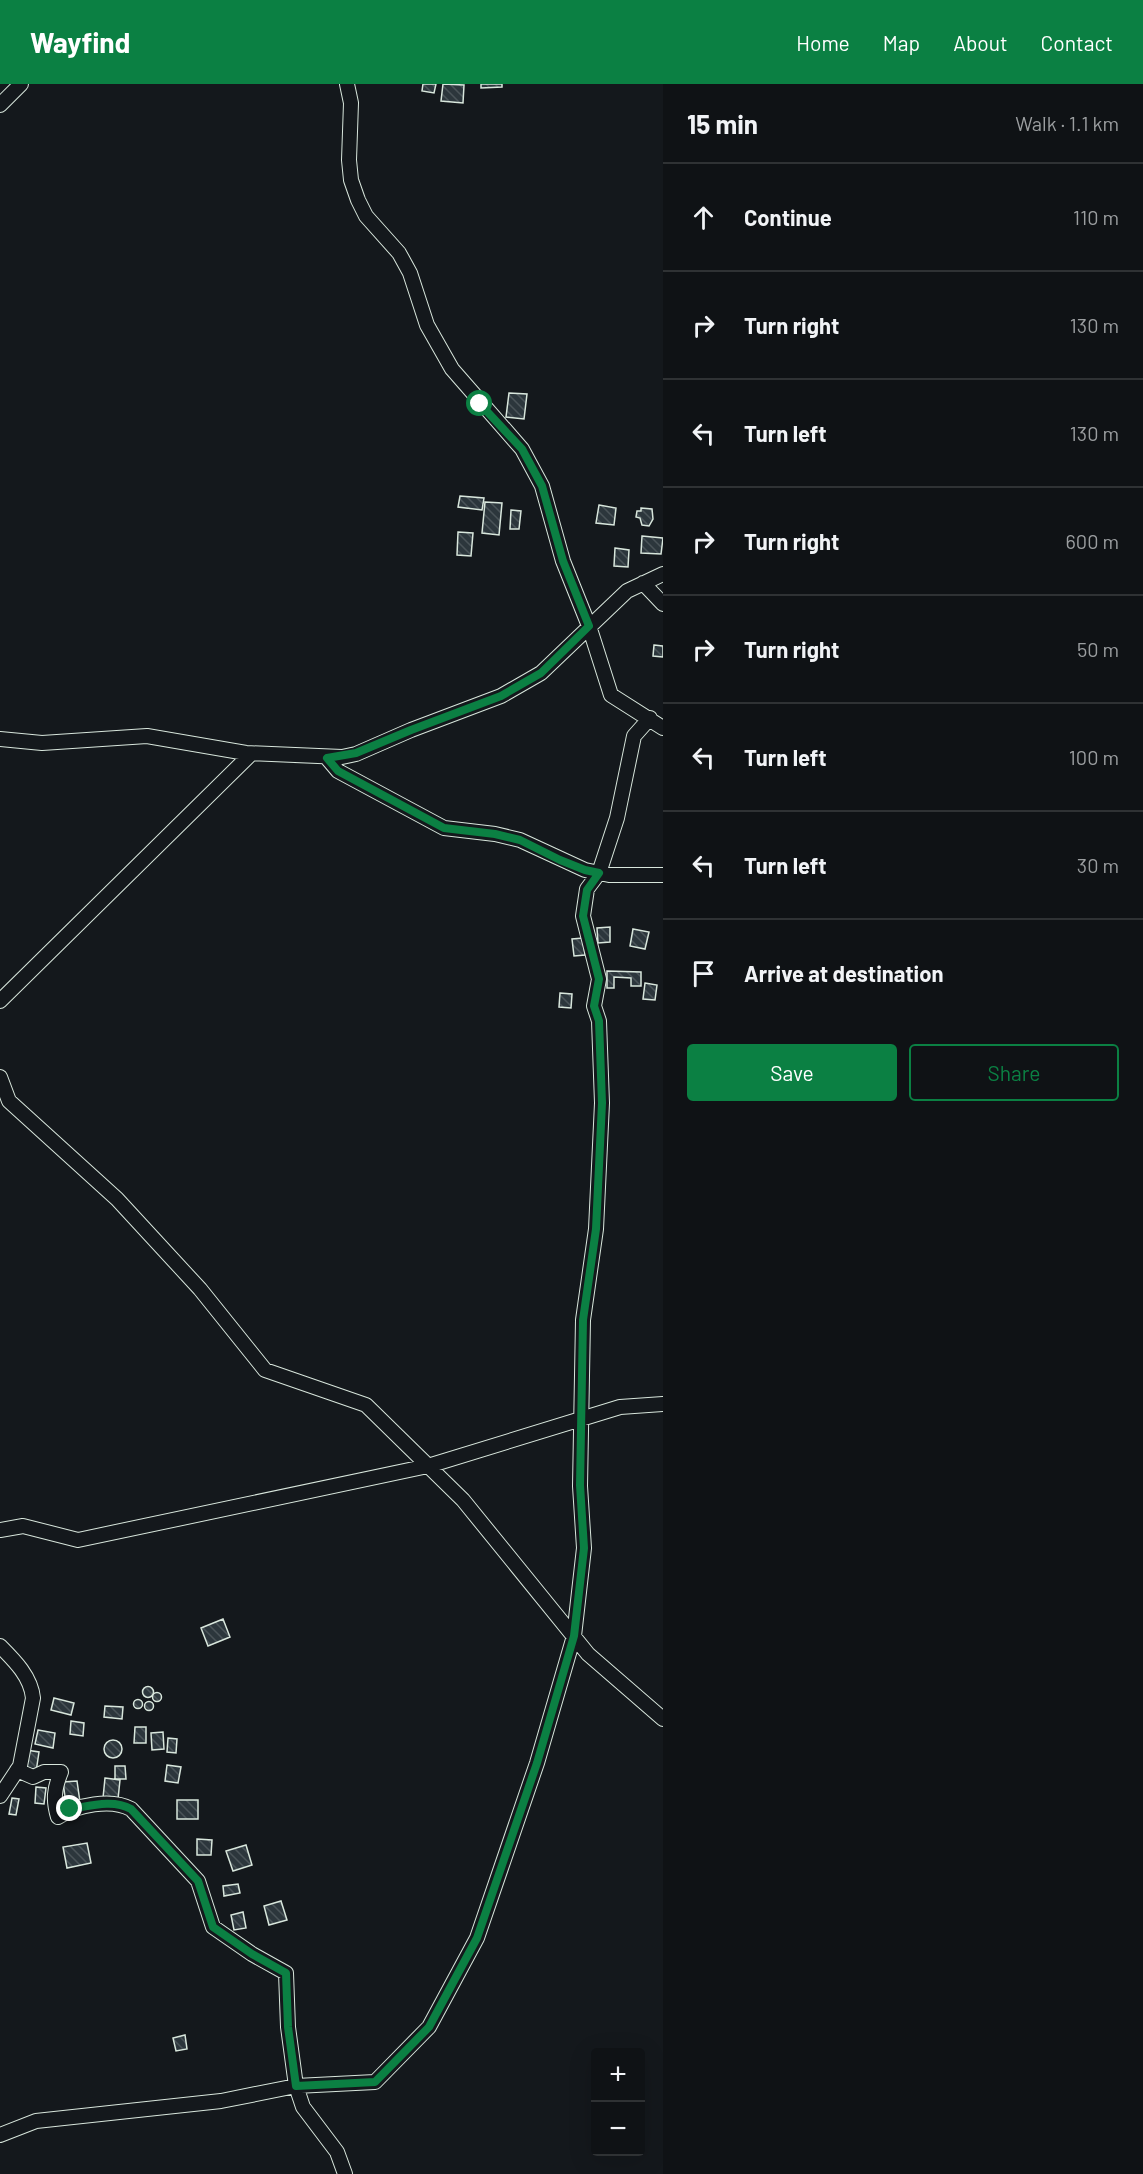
<!DOCTYPE html>
<meta charset="utf-8">
<style>
body{margin:0;font-family:Barlow,sans-serif;background:#181b1e;color:#f1f3f6}
.controls{position:absolute;right:18px;bottom:18px;display:grid;overflow:hidden;border-radius:6px;box-shadow:0 6px 24px #0002}
.controls button{width:54px;height:54px;display:grid;place-items:center;padding:0;border:0;border-bottom:2px solid #2f3234;background:#0f1215;color:#f1f3f6;font:30px sans-serif}
.stop{position:absolute;width:18px;height:18px;margin:-14px;border:4px solid #0b8043;border-radius:50%;background:#fff}
.stop.end{background:#0b8043;border-color:#fff;box-shadow:0 2px 6px #0008}
.list{margin:0;padding:0;list-style:none}
h2{display:flex;justify-content:space-between;align-items:center;height:78px;margin:0;padding:0 24px;font-size:26px}
h2 small{font-size:20px;font-weight:400;color:#9b9ea0}
.list li{display:grid;grid-template-columns:39px 1fr auto;gap:18px;align-items:center;box-sizing:border-box;height:108px;padding:0 24px;border-top:2px solid #2f3234}
.list b{display:block;font-size:22px;white-space:nowrap}
.list em{font-size:20px;font-style:normal;color:#9b9ea0}
.actions{display:flex;gap:12px;padding:18px 24px}
.actions a{flex:1;padding:14px 0;border:2px solid #0b8043;border-radius:6px;text-align:center;font-size:21px;color:#0b8043}
.actions .main{background:#0b8043;color:#fff}
.icon{flex:none;width:33px;height:33px;fill:none;stroke:currentColor;stroke-width:2;stroke-linecap:round;stroke-linejoin:round}
.map{position:relative;flex:none;width:663px;height:2090px;overflow:hidden}
header{display:flex;align-items:center;gap:36px;box-sizing:border-box;height:84px;padding:0 30px;background:#0b8043;color:#fff}
header strong{font-size:28px}
nav{display:flex;gap:33px;margin-inline-start:auto;font-size:21px}
main{display:flex}
aside{flex:1;background:#0f1215}
.map>svg:first-child{display:block}
</style>
<header>
<strong>Wayfind</strong>
<nav><a>Home</a><a>Map</a><a>About</a><a>Contact</a></nav>
</header>
<main>
<div class="map">
<svg width="663" height="2090" viewBox="0 0 663 2090">
<defs>
<pattern id="building-back-hatch" width="6" height="6" patternUnits="userSpaceOnUse" patternTransform="scale(1.5)"><rect width="6" height="6" fill="#2c363c"/><path d="M-1 5l2 2M0 0l6 6M5-1l2 2" fill="none" stroke="#4a5358"/></pattern>
</defs>
<rect width="100%" height="100%" fill="#14181c"/>
<path fill="url(#building-back-hatch)" stroke="#d8e6dc" stroke-width="1.5" d="M423,0H436L434,9L422,7Z
M443,0L464,1L463,19L441,17Z
M481,0H502V3L481,4Z
M509,309L527,310L524,335L506,333Z
M460,412L484,414L482,426L458,423Z
M485,418L502,419L499,451L482,449Z
M599,421L616,424L614,441L596,439Z
M641,424L652,425L653,435L649,442L642,441L640,434L636,433L637,427H641Z
M511,426L521,427L519,445H510Z
M458,448L473,449L471,472L457,471Z
M642,452L663,454L661,470L641,469Z
M615,464L629,466L628,483L614,482Z
M654,561L663,562V573L653,572Z
M610,843V858L598,859L597,844Z
M633,845L649,848L645,865L630,862Z
M583,854L585,871L574,872L572,855Z
M607,887L641,888V902H631V894L614,893V904H607Z
M645,899L657,901L655,916L643,915Z
M560,909L572,910L571,924L559,923Z
M223,1535L230,1553L208,1562L201,1544Z
M142.5 1608a5.5 5.5 0 1 1 11 0a5.5 5.5 0 1 1-11 0Z
M152.5 1613a4.5 4.5 0 1 1 9 0a4.5 4.5 0 1 1-9 0Z
M54,1614L74,1619L71,1631L51,1626Z
M133.5 1620a4.5 4.5 0 1 1 9 0a4.5 4.5 0 1 1-9 0Z
M144.5 1622a4.5 4.5 0 1 1 9 0a4.5 4.5 0 1 1-9 0Z
M105,1622L123,1623L122,1635L104,1633Z
M71,1637L84,1639L83,1652L70,1650Z
M135,1643H146V1659H134Z
M38,1646L55,1649L53,1664L35,1660Z
M163,1648L164,1665L152,1666L151,1649Z
M168,1654L177,1655L176,1669L167,1668Z
M104 1665a9 9 0 1 1 18 0a9 9 0 1 1-18 0Z
M26,1666L39,1668L36,1688L23,1687Z
M167,1681L181,1683L178,1699L165,1697Z
M115,1682H125L126,1695H115Z
M105,1694L120,1696L118,1715L103,1714Z
M77,1697L80,1718L66,1720L63,1698Z
M36,1703L46,1704L44,1720L35,1719Z
M12,1714L19,1715L16,1731L9,1730Z
M177,1716H198V1735H177Z
M197,1755L212,1756L211,1771H197Z
M87,1759L91,1779L67,1784L63,1763Z
M246,1761L252,1781L233,1787L226,1767Z
M238,1800L240,1809L224,1812L223,1802Z
M281,1817L287,1836L269,1841L264,1822Z
M243,1828L246,1844L234,1846L231,1831Z
M185,1951L187,1965L176,1967L173,1954Z"/>
<g fill="none" stroke-linecap="round" stroke-linejoin="round">
<g stroke="#d8e6dc" stroke-width="16">
<path id="minor" d="M347,0L351,19L349,76L351,96L358,116L366,132L399,169L410,189L427,241L452,285L522,365L542,402L563,477L589,542L611,611L663,644
M0,21L21,0
M643,499L663,520
M0,655L42,659L147,652L246,669L342,673L356,670L411,646L501,612L541,589L627,507L663,490
M327,674L338,687L444,744L495,750L520,756L585,786L609,791H663
M0,917L251,670
M0,993L9,1017L117,1115L200,1205L265,1286L366,1321L463,1416L588,1570L663,1635
M0,1446L23,1442L78,1456L428,1382L620,1323L663,1320
M0,1562C15,1577 31,1593 33,1614L20,1682L0,1712
M17,1686L33,1693L44,1688H61C54,1705 53,1716 58,1733C77,1721 111,1714 131,1725L198,1797L213,1843L252,1870L286,1889L288,1943L296,2002L303,2023L337,2068L345,2090
M0,2051L36,2037L221,2017L296,2002L375,1998L429,1943L477,1854L537,1679L574,1552L584,1464L580,1402L583,1236L596,1145L602,1019L599,937L594,922L599,895L583,832L587,805L599,789L617,734L634,652L650,634"/>
</g>
<use href="#minor" stroke="#14181c" stroke-width="14"/>
</g>
<g fill="none" stroke-linecap="round" stroke-linejoin="round">
<path stroke="#0b8043" stroke-width="8" d="M70,1725C90,1722 113,1715 131,1725L198,1797L213,1843L252,1870L286,1889L288,1943L296,2002L375,1998L429,1943L477,1854L537,1679L574,1552L584,1464L580,1401L583,1236L596,1145L602,1019L599,937L594,922L599,895L583,832L587,806L599,789L585,786L560,776L520,756L495,750L444,744L338,687L327,674L356,669L411,646L501,612L541,589L589,542L563,477L542,402L522,365L480,320"/>
</g>
</svg>
<div class="controls">
<button>+</button>
<button>−</button>
</div>
<div class="stop" style="left:480px;top:320px"></div>
<div class="stop end" style="left:70px;top:1725px"></div>
</div>
<aside>
<h2>15 min<small>Walk · 1.1 km</small></h2>
<ul class="list">
<li><svg class="icon" aria-label="ahead" viewBox="0 0 24 24"><path d="M12 20V5M6 11l6-6 6 6"/></svg><div><b>Continue</b></div><em>110 m</em></li>
<li><svg class="icon" aria-label="right" viewBox="0 0 24 24"><path d="M7 20v-9h11M14 6l5 5-5 5"/></svg><div><b>Turn right</b></div><em>130 m</em></li>
<li><svg class="icon" aria-label="left" viewBox="0 0 24 24"><path d="M17 20v-9H6M10 6l-5 5 5 5"/></svg><div><b>Turn left</b></div><em>130 m</em></li>
<li><svg class="icon" aria-label="right" viewBox="0 0 24 24"><path d="M7 20v-9h11M14 6l5 5-5 5"/></svg><div><b>Turn right</b></div><em>600 m</em></li>
<li><svg class="icon" aria-label="right" viewBox="0 0 24 24"><path d="M7 20v-9h11M14 6l5 5-5 5"/></svg><div><b>Turn right</b></div><em>50 m</em></li>
<li><svg class="icon" aria-label="left" viewBox="0 0 24 24"><path d="M17 20v-9H6M10 6l-5 5 5 5"/></svg><div><b>Turn left</b></div><em>100 m</em></li>
<li><svg class="icon" aria-label="left" viewBox="0 0 24 24"><path d="M17 20v-9H6M10 6l-5 5 5 5"/></svg><div><b>Turn left</b></div><em>30 m</em></li>
<li><svg class="icon" aria-label="arrive" viewBox="0 0 24 24"><path d="M6 21V4h12l-3 4 3 4H6"/></svg><div><b>Arrive at destination</b></div></li>
</ul>
<div class="actions"><a class="main">Save</a><a>Share</a></div>
</aside>
</main>
